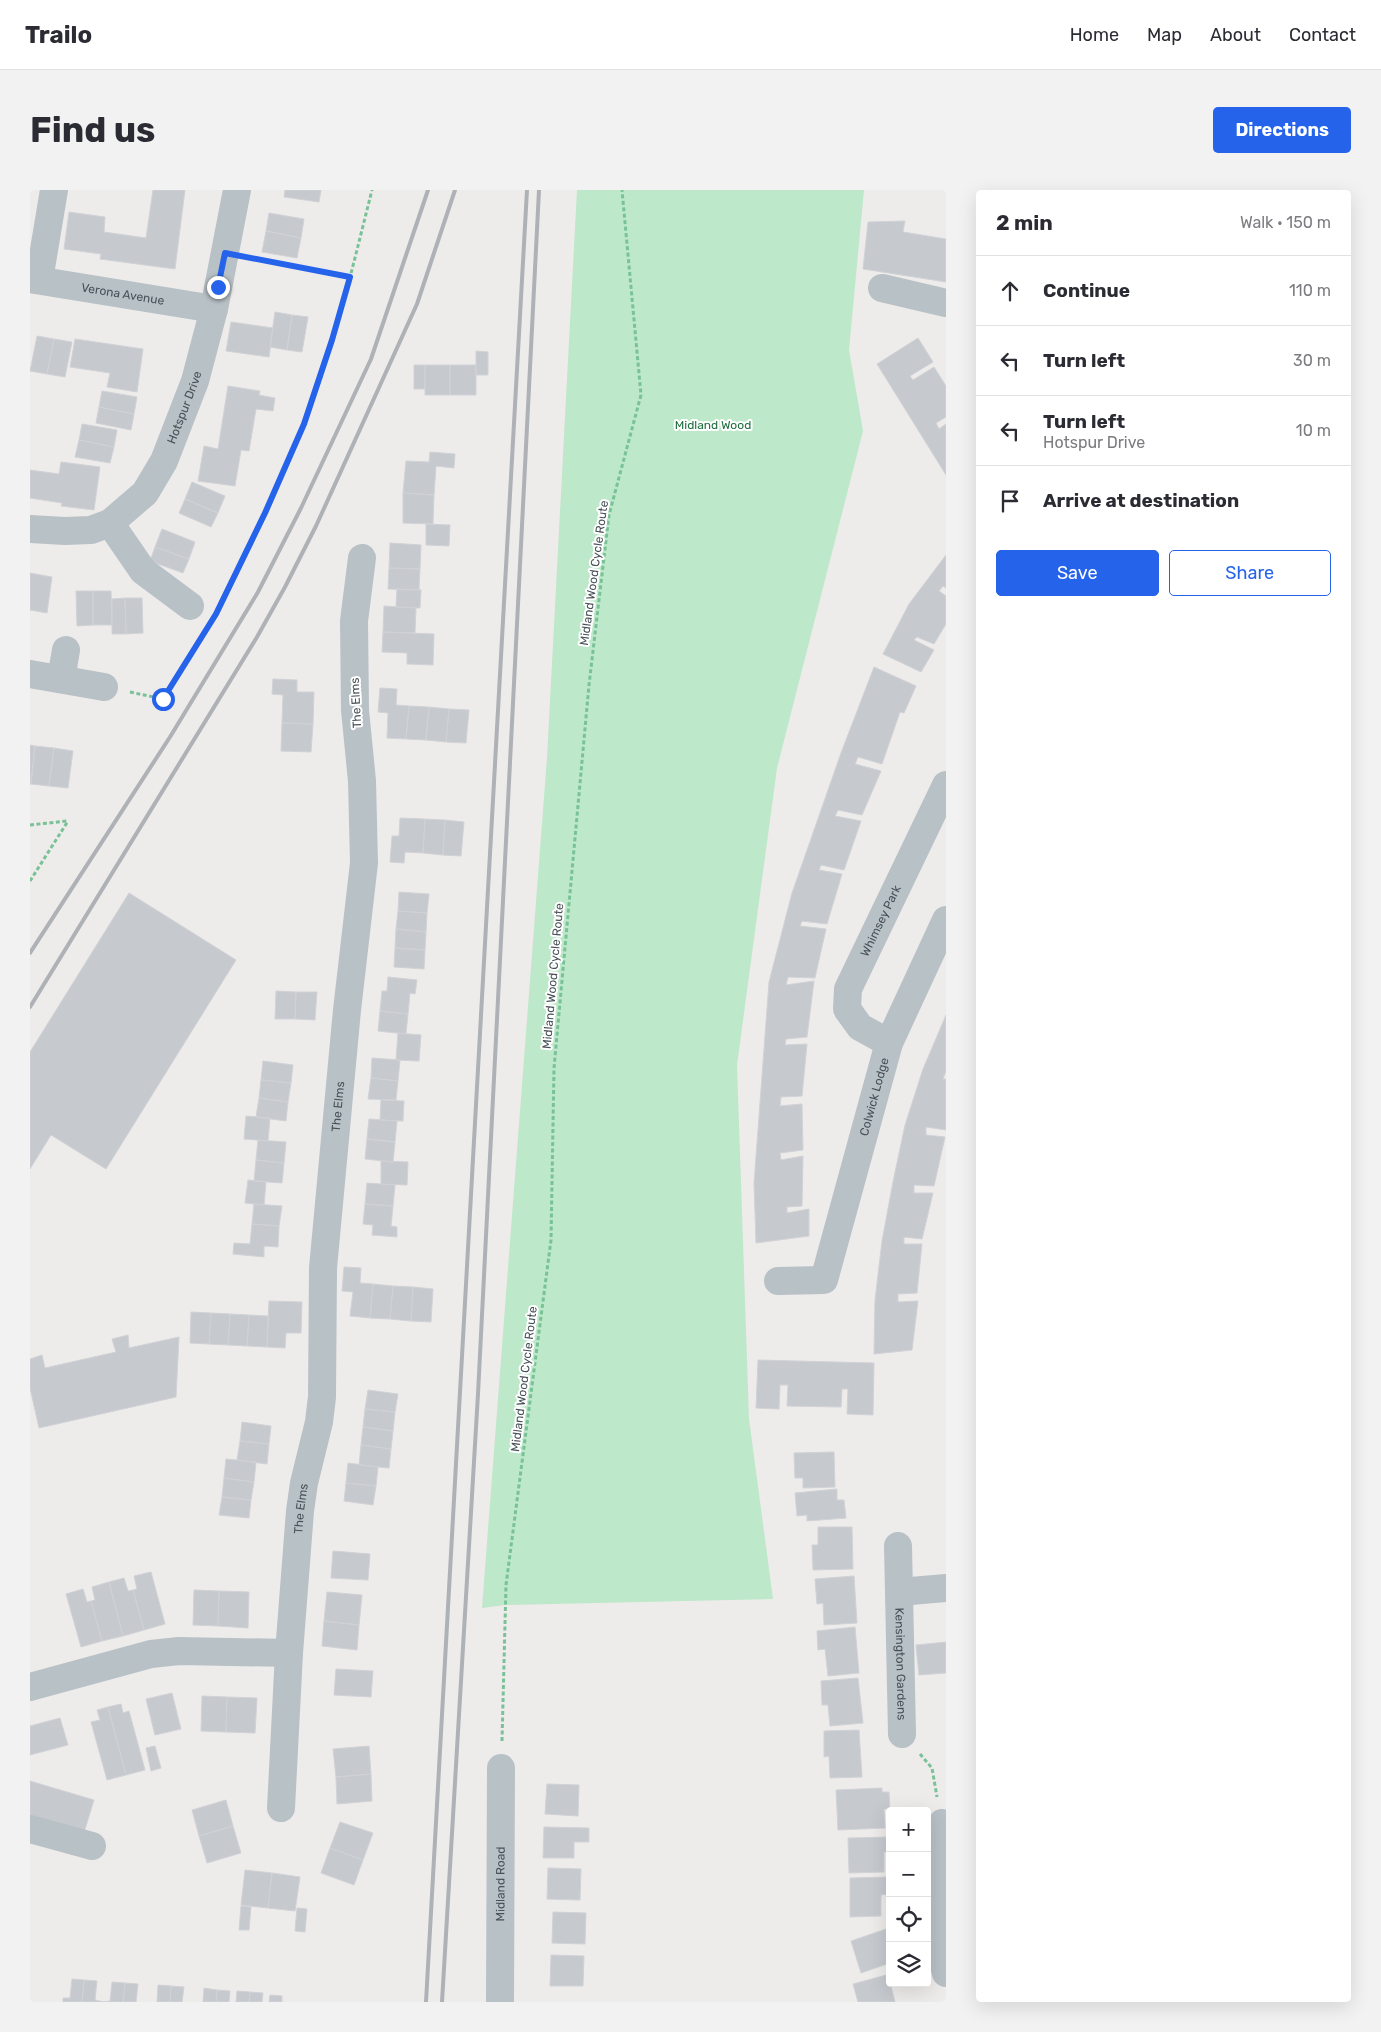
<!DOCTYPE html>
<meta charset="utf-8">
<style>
body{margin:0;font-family:Rubik,sans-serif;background:#f2f2f3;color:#2b2b33}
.controls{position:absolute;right:15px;bottom:15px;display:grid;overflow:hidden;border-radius:5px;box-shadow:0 5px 20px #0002}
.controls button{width:45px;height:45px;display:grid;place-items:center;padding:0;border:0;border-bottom:1px solid #e1e1e2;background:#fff;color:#2b2b33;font:25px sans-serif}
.stop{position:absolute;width:15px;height:15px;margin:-11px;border:4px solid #2563eb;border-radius:50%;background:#fff}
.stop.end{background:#2563eb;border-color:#fff;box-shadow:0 1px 5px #0008}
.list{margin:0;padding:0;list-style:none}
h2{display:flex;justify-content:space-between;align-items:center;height:65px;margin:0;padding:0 20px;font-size:21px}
h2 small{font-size:16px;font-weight:400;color:#7c7c81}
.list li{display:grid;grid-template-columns:32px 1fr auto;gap:15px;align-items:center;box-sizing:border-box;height:70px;padding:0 20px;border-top:1px solid #e1e1e2}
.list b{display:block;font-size:19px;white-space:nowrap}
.list p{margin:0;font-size:16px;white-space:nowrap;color:#7c7c81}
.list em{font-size:16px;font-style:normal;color:#7c7c81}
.actions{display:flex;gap:10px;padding:15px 20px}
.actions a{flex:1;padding:11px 0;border:1px solid #2563eb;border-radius:5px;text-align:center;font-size:18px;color:#2563eb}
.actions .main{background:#2563eb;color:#fff}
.icon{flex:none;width:28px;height:28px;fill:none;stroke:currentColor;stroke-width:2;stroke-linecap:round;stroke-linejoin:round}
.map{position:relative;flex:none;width:916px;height:1812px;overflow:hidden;border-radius:5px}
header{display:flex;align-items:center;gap:30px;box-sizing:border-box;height:70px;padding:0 25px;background:#fff;border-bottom:1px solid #e1e1e2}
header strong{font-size:24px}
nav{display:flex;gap:28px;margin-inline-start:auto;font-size:18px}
.intro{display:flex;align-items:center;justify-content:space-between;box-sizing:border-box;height:120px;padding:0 30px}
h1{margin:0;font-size:35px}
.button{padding:12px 22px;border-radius:5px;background:#2563eb;color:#fff;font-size:18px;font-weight:700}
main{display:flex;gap:30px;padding:0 30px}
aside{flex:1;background:#fff;border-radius:5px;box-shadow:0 5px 20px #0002}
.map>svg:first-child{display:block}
</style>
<header>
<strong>Trailo</strong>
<nav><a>Home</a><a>Map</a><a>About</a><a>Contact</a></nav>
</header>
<div class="intro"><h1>Find us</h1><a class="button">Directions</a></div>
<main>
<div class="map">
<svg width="916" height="1812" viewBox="0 0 916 1812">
<rect width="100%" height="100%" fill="#eeebeb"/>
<path fill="#bde8c9" d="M547,0H834L819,160L833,241L747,578L707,875L719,1229L743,1409L475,1415L452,1418L517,568Z"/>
<path fill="#c6c9ce" stroke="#d0d2d6" d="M123,0H155L145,79L70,69L71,64L34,59L39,22L75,27L74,42L116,48Z
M255,0H291L289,12L254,7Z
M239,23L274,29L271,48L236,41Z
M875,31L873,42L916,49V92L833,79L838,32Z
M236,41L271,48L267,68L232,62Z
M245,122L262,125L257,160L240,157Z
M262,125L278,127L272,162L257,160Z
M201,132L243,138L239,167L196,161Z
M7,146L24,149L17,184L0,181Z
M888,148L903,172L880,186L883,190L904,177L916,196V227L906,233L909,239L916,234V285L847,174Z
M24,149L42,152L35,187L17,184Z
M45,149L113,159L107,202L77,197L80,183L40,177Z
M446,161L458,162V185H446Z
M384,175H395V199H384Z
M395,175H420V205H395Z
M420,175H446V205H420Z
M198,196L230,201L229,205L245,208L243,221L226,219L219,261L211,260L205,296L168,291L174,256L188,259Z
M72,201L107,207L104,224L69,217Z
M69,217L104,224L101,240L66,233Z
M52,234L87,240L84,257L49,250Z
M49,250L84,257L80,273L45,267Z
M400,262L425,264L424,278L406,276L404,305L373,303L376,271L399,272Z
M31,272L70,277L64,320L31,316L32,313L0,308V280L29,284Z
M162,292L195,306L188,323L155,309Z
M373,303L404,305L403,334L373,333Z
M155,309L188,323L181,337L149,323Z
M396,334L420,335L419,356L396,355Z
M132,339L165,352L159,369L125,357Z
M360,353L391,355L390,379L359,378Z
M125,357L159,369L153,383L120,371Z
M916,365V398L913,396L909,401L916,406V434L904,454L887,447L884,450L904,460L891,482L853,464L879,414Z
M359,378L390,379L389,400L358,399Z
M0,383L22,387L17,423L0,420Z
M367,399L391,400L390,418L366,417Z
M46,401H63V435L47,436Z
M63,401H81L82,435H63Z
M95,408L96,444H82V409Z
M95,408H112L113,443L96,444Z
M354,416L386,418L385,443L353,442Z
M353,442L404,444L403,475L377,474V463L352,462Z
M844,477L886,496L874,523L870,522L852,574L828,567L825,574L851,581L832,625L808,620L805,626L831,631L814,680L791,675L789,680L812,684L797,734L772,731L770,736L796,739L785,788L758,787L756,795L784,791L777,847L756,849L755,855L777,854L772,906L751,907L750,916L772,914L773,960L750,963L751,970L773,966L772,1016L757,1017V1023L779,1019V1046L726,1053L724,993L739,792L762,703L811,563Z
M243,489L267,490V502H284L283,534L252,533L253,505L242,504Z
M350,498L367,499L366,515L379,516L376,549L357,548L358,523L348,522Z
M379,516L399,517L396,550L376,549Z
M399,517L419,519L416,552L396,550Z
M419,519L439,520L436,553L416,552Z
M252,533L283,534L281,562L251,561Z
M0,555L5,556L1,594H0Z
M5,556L24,558L19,596L1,594Z
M24,558L43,561L38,598L19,596Z
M370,628L395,629L393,663L375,662L374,673L360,672L362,646H369Z
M395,629L415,630L413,665L393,663Z
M415,630L434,632L431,666L413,665Z
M369,702L399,704L397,723L368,721Z
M99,703L206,770L76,979L21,945L0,979V862Z
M368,721L397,723L396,742L366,739Z
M366,739L396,742L395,760L365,758Z
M365,758L395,760L394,779L364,777Z
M358,787L387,790L385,804L380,803L378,824L350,821L352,801H357Z
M246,801L266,802L265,829H245Z
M266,802H287L285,830L265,829Z
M350,821L378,824L376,844L348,841Z
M916,825V881L913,889H916V940L896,937V945L915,947L904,996L884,995V1003H903L892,1049L874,1047V1054H892L887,1103L868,1104V1112L888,1111L882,1160L844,1164L845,1110L852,1051L863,992L875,935L893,879Z
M368,843L391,845L389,871L366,870Z
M342,868L370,870L368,891L341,888Z
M233,871L263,875L261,893L231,890Z
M341,888L368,891L366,910L338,909Z
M231,890L261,893L258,912L229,908Z
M229,908L258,912L256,931L226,927Z
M351,910L374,911L373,931L350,930Z
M216,926L240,928L238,951L214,949Z
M339,929L367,931L365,952L337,949Z
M337,949L365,952L363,972L335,969Z
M228,950L256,952L254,973L226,970Z
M226,970L254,973L252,993L224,991Z
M351,971L378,972L377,995L351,994Z
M218,990L236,992L234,1015L215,1013Z
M337,993L365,995L363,1016L335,1014Z
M224,1014L252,1016L249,1036L222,1034Z
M335,1014L363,1016L361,1036L367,1037V1047L342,1045L343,1035L333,1034Z
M222,1034L249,1036L248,1057L234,1056V1067L203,1064L204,1053L220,1054Z
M314,1077L331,1078L330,1093L343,1094L340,1128L320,1126L323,1102L312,1101Z
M343,1094L363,1096L360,1129L340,1128Z
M363,1096L383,1097L381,1131L360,1129Z
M383,1097L403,1099L401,1132L381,1131Z
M239,1111L272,1112L271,1143H256L255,1158L237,1157Z
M161,1122L181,1123L179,1154L160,1153Z
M181,1123L200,1124L198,1155L179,1154Z
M200,1124L219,1125L217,1156L198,1155Z
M219,1125L238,1126L237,1157L217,1156Z
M98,1145L99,1158L149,1147L146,1207L9,1238L0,1198V1169L12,1165L15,1178L86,1162L82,1149Z
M728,1170L844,1173L843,1225L817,1224L818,1199H812L811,1217L757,1216L758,1195H750L749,1219L726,1218Z
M338,1200L368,1204L365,1222L335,1219Z
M335,1219L365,1222L363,1241L333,1237Z
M212,1232L241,1236L239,1254L210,1251Z
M333,1237L363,1241L361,1259L331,1255Z
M210,1251L239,1254L237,1274L207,1270Z
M331,1255L361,1259L359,1278L329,1275Z
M804,1262L805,1297L773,1298V1288H765L764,1263Z
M196,1269L226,1272L224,1292L194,1288Z
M318,1273L348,1277L346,1296L316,1293Z
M194,1288L224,1292L221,1310L192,1307Z
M316,1293L346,1296L343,1315L314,1311Z
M807,1299V1310H814L816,1328L777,1331V1325L767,1326L765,1303Z
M192,1307L221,1310L219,1328L189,1325Z
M788,1337H822L823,1379L783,1380L782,1355H788Z
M303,1361L340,1364L338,1390L301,1388Z
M121,1382L135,1434L114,1440L103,1400L107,1399L104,1386Z
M824,1386L827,1433L794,1435L793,1413L787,1414L785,1389Z
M94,1388L98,1401L103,1400L114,1440L93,1446L79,1392Z
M79,1392L93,1446L72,1451L61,1411L65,1410L62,1397Z
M53,1399L57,1412L61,1411L72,1451L51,1457L36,1404Z
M164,1400L189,1401L188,1436L163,1435Z
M189,1401L219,1402L218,1438L188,1436Z
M297,1402L332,1405L329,1435L294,1431Z
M294,1431L329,1435L327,1460L292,1456Z
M825,1437L829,1483L798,1486L795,1459L788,1460L787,1441Z
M916,1452V1483L889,1485L886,1455Z
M306,1479L343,1481L341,1507L304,1505Z
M828,1488L833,1533L800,1536L798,1515H792L791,1491Z
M142,1503L151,1539L125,1545L116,1509Z
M172,1506L197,1507L196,1542L171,1541Z
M197,1507L227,1508L225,1543L196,1542Z
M91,1514L93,1523L99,1521L115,1580L96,1585L78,1517Z
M78,1517L96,1585L77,1590L61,1532L70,1530L67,1520Z
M30,1528L38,1555L0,1565V1536Z
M829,1540L832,1587L800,1588L799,1566L794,1567V1541Z
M125,1556L131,1578L121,1581L116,1558Z
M339,1556L341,1584L306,1587L303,1559Z
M341,1584L342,1611L307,1614L306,1587Z
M0,1591L64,1610L53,1646L0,1632Z
M517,1594L549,1595L548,1626L515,1624Z
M852,1598V1602H859L860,1619H854L855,1638L808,1640L806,1600Z
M196,1610L203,1636L169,1646L162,1620Z
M310,1632L343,1643L333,1670L300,1658Z
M203,1636L211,1663L177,1673L169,1646Z
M514,1637L559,1638V1652H544V1668H513Z
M860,1647V1662H854V1682L819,1683L818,1648Z
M300,1658L333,1670L324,1695L291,1683Z
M518,1678L551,1679L550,1710L517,1709Z
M215,1680L242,1683L238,1718L211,1715Z
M242,1683L270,1687L265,1721L238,1718Z
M858,1687V1704L851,1705V1726L820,1727V1688Z
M211,1716L221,1717L219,1740H209Z
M267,1718L277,1719L275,1742L265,1741Z
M523,1722L556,1723L555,1754L522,1753Z
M859,1738L860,1753L856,1754L860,1764V1773L831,1783L821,1751Z
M521,1765L554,1766L553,1796H520Z
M860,1784V1793L867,1794L861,1796L865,1812H828L823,1794Z
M42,1789L54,1790L52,1812H33V1808H40Z
M54,1790L67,1791L65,1810L74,1812H52Z
M82,1792L95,1793L93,1812H74L80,1811Z
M95,1793L108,1794L106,1812H93Z
M128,1795L141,1796L140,1812H127Z
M141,1796L154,1797L152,1812H140Z
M174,1798L187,1800L186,1812H173Z
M187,1800L200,1801L199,1812H186Z
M207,1801L220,1802L219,1812H206Z
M220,1802L233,1803L232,1812H219Z
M240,1805L252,1806V1812H239Z"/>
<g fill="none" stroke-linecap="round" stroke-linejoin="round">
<path stroke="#79c297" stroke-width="3" stroke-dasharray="4 2.5" stroke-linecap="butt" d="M223,68L320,87
M188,421C218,359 249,298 274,234C304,158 322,79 342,0
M100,502L133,509L179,437
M0,635L37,631
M0,691L38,631
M472,1551L476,1395L521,1050L524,878L559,495L579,325L611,205L592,0
M890,1564L902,1578L907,1607"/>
<g stroke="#b8c1c6" stroke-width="28">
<path id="s1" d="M0,89L184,119"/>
<path d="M9,90L24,0"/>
<path d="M852,98L916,113"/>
<path d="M80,333L113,381L160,416"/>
<path id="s2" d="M0,339L35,341L61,340L80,333L115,303L134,271L165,191L184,119L207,0"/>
<path d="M0,484L74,497"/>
<path d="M31,489L36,460"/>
<path id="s3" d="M859,853L830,837L817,819L818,799L916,595"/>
<path id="s4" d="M748,1091L794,1090L859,853L916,730"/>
<path id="s5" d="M868,1356L872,1544"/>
<path d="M869,1402L916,1398"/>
<path d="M0,1497L121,1464L149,1461L259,1463"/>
<path id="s6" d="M251,1618L259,1463L270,1321L274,1293L289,1232L292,1207L293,1078L317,820L334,673L332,591L325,520L324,431L332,368"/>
<path d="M912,1633L907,1750L916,1783"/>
<path d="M0,1639L62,1656"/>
<path id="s7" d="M470,1812L471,1578"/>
</g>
<path stroke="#aeb1b5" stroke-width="4" d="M0,763L140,547L228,402L271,318L341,169L398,0
M0,817L227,447L255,397L286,336L387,114L425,0
M396,1812L497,0
M412,1812L448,1204L509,0"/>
</g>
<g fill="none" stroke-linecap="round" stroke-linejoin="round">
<path stroke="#2563eb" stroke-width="6" d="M133,509L186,424L235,323L274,234L302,150L320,87L195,63L188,97"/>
</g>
<g text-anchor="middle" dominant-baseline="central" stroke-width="4" stroke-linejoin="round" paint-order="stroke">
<g font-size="12" fill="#465056" stroke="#fff">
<text stroke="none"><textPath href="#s1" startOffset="94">Verona Avenue</textPath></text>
<text stroke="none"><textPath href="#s2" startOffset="222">Hotspur Drive</textPath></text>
<text transform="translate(564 383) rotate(-82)">Midland Wood Cycle Route</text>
<text transform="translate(326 513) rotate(-93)">The Elms</text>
<text stroke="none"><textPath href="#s3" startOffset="151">Whimsey Park</textPath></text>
<text transform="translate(523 786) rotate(-85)">Midland Wood Cycle Route</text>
<text stroke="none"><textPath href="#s4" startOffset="236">Colwick Lodge</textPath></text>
<text stroke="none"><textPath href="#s6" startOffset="705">The Elms</textPath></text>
<text transform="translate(494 1189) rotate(-83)">Midland Wood Cycle Route</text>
<text stroke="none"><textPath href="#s6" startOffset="300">The Elms</textPath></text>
<text stroke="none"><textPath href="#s5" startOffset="118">Kensington Gardens</textPath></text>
<text stroke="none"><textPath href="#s7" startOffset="118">Midland Road</textPath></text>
</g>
<g font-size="12" fill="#1f6f3f" stroke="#fff">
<text x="683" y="235">Midland Wood</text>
</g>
</g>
</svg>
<div class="controls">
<button>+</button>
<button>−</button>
<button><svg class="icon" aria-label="locate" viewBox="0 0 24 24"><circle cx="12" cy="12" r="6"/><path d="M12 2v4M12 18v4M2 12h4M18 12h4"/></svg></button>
<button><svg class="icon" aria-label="layers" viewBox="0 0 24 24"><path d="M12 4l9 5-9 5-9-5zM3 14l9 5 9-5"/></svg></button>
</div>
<div class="stop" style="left:133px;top:509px"></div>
<div class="stop end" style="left:188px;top:97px"></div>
</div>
<aside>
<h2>2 min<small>Walk · 150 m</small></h2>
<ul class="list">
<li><svg class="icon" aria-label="ahead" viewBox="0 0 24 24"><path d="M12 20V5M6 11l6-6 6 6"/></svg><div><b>Continue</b></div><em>110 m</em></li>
<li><svg class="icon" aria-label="left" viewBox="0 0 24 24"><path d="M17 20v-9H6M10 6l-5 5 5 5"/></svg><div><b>Turn left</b></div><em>30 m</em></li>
<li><svg class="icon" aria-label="left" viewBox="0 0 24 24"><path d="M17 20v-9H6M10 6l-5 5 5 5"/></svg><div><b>Turn left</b><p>Hotspur Drive</p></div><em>10 m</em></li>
<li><svg class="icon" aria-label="arrive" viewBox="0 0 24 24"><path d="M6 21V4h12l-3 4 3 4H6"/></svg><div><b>Arrive at destination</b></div></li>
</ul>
<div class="actions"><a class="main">Save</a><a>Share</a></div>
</aside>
</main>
